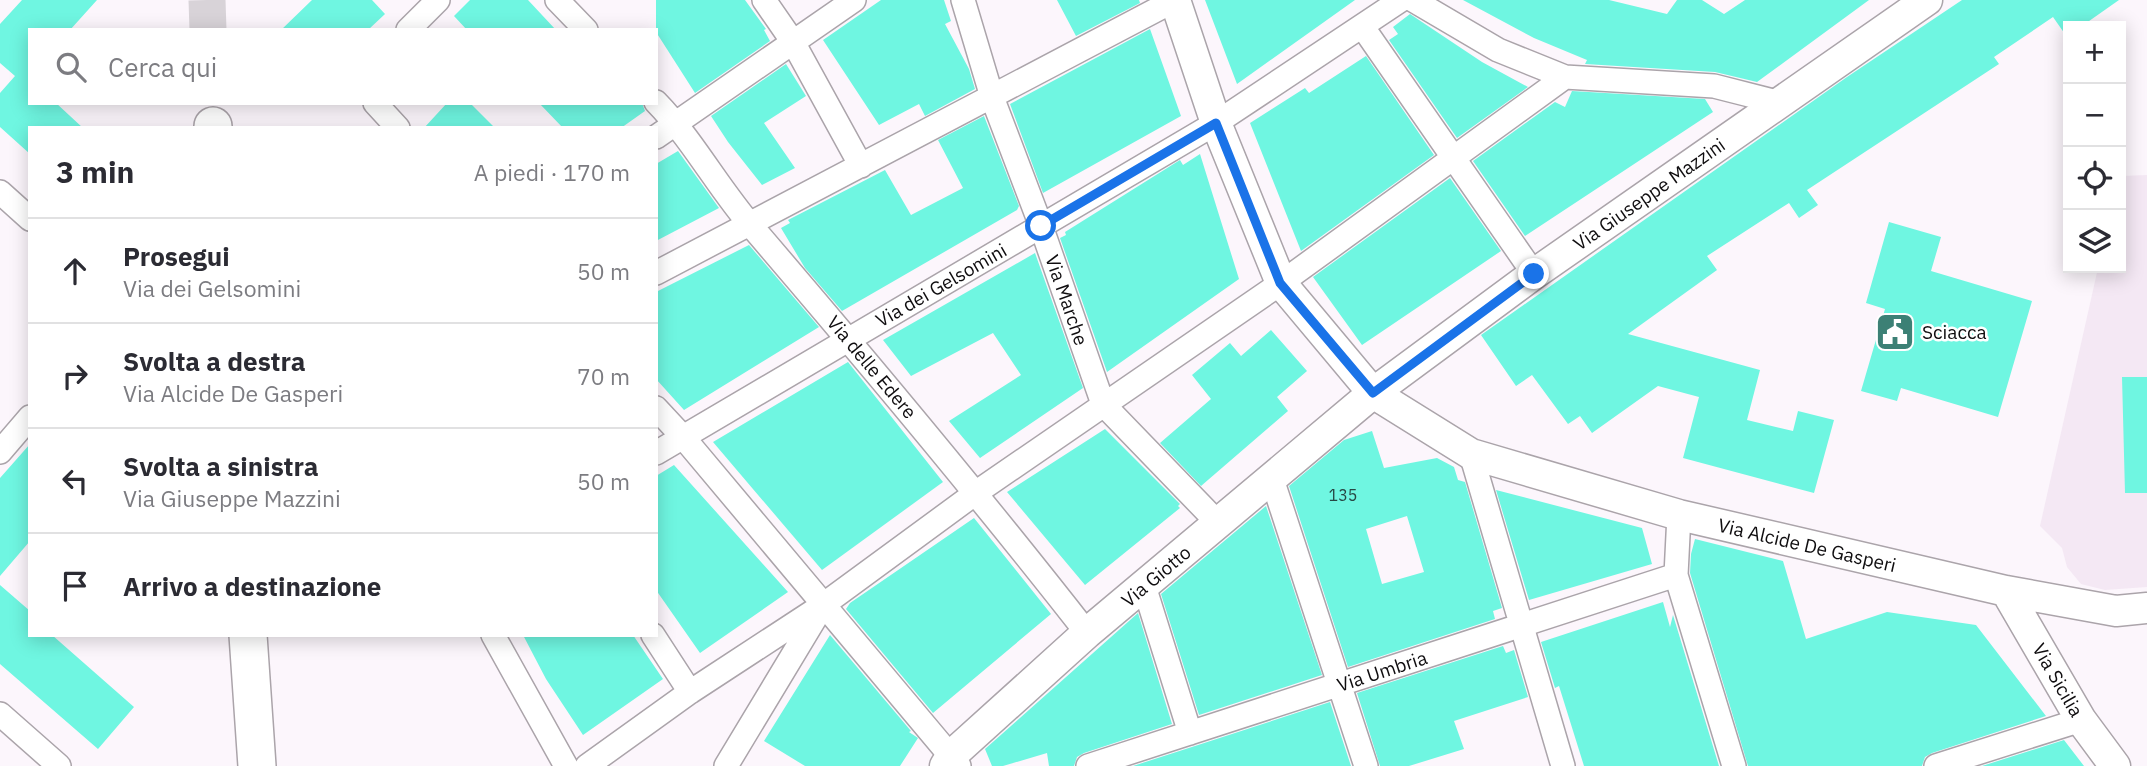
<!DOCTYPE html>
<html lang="it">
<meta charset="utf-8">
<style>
body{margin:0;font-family:"IBM Plex Sans",sans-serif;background:#f7f7f7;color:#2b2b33}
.controls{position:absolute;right:21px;top:21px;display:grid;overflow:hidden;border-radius:0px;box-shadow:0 4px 18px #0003}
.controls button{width:63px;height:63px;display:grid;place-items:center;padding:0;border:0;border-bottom:2px solid #e1e1e2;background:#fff;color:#2b2b33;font:35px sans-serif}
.stop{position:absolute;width:21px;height:21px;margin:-16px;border:5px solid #1a73e8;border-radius:50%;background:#fff}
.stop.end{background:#1a73e8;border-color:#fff;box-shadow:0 2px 7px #0008}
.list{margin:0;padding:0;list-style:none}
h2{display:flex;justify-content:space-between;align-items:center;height:91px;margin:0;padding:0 28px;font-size:30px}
h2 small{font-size:23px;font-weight:400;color:#7c7c81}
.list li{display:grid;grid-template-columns:46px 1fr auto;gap:21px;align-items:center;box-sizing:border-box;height:105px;padding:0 28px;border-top:2px solid #e1e1e2}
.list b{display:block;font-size:26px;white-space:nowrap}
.list p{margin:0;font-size:23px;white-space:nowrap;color:#7c7c81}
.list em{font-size:23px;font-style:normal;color:#7c7c81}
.icon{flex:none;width:38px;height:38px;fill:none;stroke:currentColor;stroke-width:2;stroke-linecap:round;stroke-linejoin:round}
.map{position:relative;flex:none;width:2147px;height:766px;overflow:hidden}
.search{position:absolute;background:#fff;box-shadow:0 4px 18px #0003;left:28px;top:28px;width:630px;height:77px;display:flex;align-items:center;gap:18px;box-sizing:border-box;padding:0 24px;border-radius:0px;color:#7c7c81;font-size:26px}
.panel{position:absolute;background:#fff;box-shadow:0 4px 18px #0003;left:28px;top:126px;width:630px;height:511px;border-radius:0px}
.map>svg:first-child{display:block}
</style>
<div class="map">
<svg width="2147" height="766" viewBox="0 0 2147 766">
<rect width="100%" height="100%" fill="#fcf6fc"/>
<path fill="#f4e8f4" d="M2147,175V587L2105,590L2081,584L2067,567L2062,548L2040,526L2098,268H2121V176Z"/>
<path fill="#6ff6e1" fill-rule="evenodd" d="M22,0H97L70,30H30V103H56L83,128H30V154L0,127V93L15,76L0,63V24Z
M312,0H372L385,14L368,30H281Z
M470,0H528L556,30H467L454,16Z
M656,0H745L766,29L764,30L770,41L695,93L656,32Z
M881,0H944L951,21L945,24L969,69L975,89L925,116L919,104L879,125L823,40Z
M1057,0H1139L1140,3L1076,36Z
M1205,0H1355L1237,84Z
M1463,0H1609L1667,14L1677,0H1702L1724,14L1745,0H1869L1757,82L1715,72L1585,64L1587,60L1534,38Z
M1962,0H2119L2082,26H2068L2067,37L2053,17L1994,57L1999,64L1807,190L1818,205L1799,218L1789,203L1707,256L1717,270L1628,334L1760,370L1747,420L1793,431L1798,411L1834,420L1814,493L1683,458L1699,397L1658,386L1592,433L1580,416L1568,424L1532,375L1516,386L1481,335L1847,77Z
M1410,14L1482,62L1528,87L1457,138L1389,40L1398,34L1393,27Z
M1150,29L1181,116L1043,193L1010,104Z
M1366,56L1434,155L1301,251L1250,123L1305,88L1309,93Z
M786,64L806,96L764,123L795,168L762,185L728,142L711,116Z
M1572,91L1705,99L1713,112L1525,236L1473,161L1555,102L1565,107Z
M447,103H470L495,128H424Z
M539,103H642L645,111L621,128H563Z
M984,116L1019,206L1017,210L842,311L805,268L781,228L790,223L788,220L885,170L911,215L963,188L938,140Z
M678,151L719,208L656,241V164Z
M1200,154L1239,279L1107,372L1060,238L1066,235L1065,232L1172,165L1180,160L1183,165Z
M1450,178L1501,251L1362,345L1313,277Z
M1889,222L1941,237L1931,271L2032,301L1998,417L1901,388L1897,401L1861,391L1885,309L1866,303Z
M749,245L819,327L684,410L656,379V292Z
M1035,253L1083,388L980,458L949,421L1021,375L993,333L911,376L883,340Z
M1271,330L1307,371L1277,397L1288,411L1201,486L1160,443L1211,399L1192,375L1230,343L1241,356Z
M848,362L943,482L822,570L713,442Z
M2122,377H2147V493H2125Z
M1105,429L1180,504L1178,506L1180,508L1085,585L1007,492Z
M1372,431L1384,468L1437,458L1454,467L1458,480L1465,482L1502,608L1493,611L1495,619L1348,667L1289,486L1344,440ZM1407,516L1424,572L1382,584L1366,529Z
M30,444V541L0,576V478Z
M674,465L788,592L700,653L656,590V476Z
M1496,490L1642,528L1652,564L1529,600Z
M1266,506L1322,675L1199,715L1161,594Z
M974,518L1051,614L933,713L846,609L850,603Z
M1695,539L1783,561L1806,639L1887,612L1976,625L2046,716L1932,753L1925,757L1922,766H1748L1690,573L1691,554Z
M0,585L30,611V635H52L134,707L98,749L0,664Z
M1663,602L1670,627L1673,615L1719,766H1584L1559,686L1555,688L1541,642Z
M1138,613L1172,724L1084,753L1077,757L1074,766H1049L1047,753L1003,766H992L985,749Z
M523,635H633L663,679L583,735L546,679Z
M830,635L911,731L909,732L918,738L900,766H805L764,741Z
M1503,646L1506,653L1514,650L1528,697L1454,721L1464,749L1409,766H1380L1357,693Z
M1330,702L1351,766H1133L1195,746Z
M2064,740L2084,766H1982Z"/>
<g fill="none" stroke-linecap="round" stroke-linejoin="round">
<path stroke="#d8d3d8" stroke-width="37" stroke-dasharray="37 18" stroke-linecap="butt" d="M207,0L208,30"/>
<g stroke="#aba4aa" stroke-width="26">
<path id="minor" d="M557,0L586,30
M764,0L793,42L861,166
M963,0L992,97L1041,226L1103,404L1219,524
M1413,0L1498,50L1565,77L1714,86L1781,103
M1362,26L1534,274
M408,30L438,0
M656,102C693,140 718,188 753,228C867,361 979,495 1087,633
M375,103L398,128
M656,137L854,0
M0,192L30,219
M656,273L1175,0
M656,408L683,437L959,766
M0,452L30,417
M656,453L1216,123L1401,0
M1471,454L1563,766
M1272,479L1366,766
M1679,515L1676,575L1734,766
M1144,586L1190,733
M493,635L566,766
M653,635L690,692
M0,714L59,766
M587,766L690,692L823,605L977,492L1281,283L1565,77
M726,766L820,610
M1088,766L1676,575
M1936,766L2081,720"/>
</g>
<g stroke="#aba4aa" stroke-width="33">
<path id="tertiary" d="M1175,0L1216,123L1281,283L1373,393L1471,454L1679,515L2006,591L2116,611L2147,608
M2006,591L2081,720L2115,766
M945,766L952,755L1087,633L1373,393L1534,274L1927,0"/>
</g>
<g stroke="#aba4aa" stroke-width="40">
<path id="primary" d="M213,126V128
M248,635L257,766"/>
</g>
<use href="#minor" stroke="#fff" stroke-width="23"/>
<use href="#tertiary" stroke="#fff" stroke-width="30"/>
<use href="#primary" stroke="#fff" stroke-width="37"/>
</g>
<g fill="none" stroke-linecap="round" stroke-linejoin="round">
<path stroke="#1a73e8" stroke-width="9" d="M1041,226L1216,123L1280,283L1373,393L1534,274"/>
</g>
<defs>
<g id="civic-square" transform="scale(2.0125)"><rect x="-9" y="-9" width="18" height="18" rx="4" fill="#3c8075" stroke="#fff"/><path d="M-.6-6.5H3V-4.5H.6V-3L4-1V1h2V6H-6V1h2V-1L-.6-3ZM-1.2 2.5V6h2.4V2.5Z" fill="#fff"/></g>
</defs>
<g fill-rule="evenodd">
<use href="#civic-square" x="1895" y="332"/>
</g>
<g text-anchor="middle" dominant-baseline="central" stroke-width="5" stroke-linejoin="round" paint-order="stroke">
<g font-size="16" fill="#274744">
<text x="1343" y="495">135</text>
</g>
<g font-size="19" fill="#0f0d0f" stroke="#fff">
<text transform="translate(1649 194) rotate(-35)">Via Giuseppe Mazzini</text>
<text transform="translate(941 285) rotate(-30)">Via dei Gelsomini</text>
<text transform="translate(1067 300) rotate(71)">Via Marche</text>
<text transform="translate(872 367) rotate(50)">Via delle Edere</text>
<text transform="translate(1807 545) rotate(13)">Via Alcide De Gasperi</text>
<text transform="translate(1156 576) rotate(-40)">Via Giotto</text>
<text transform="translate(1382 671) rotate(-18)">Via Umbria</text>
<text transform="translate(2058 680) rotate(60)">Via Sicilia</text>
</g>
<g font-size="19" fill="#0f0d0f" stroke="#fff" text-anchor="start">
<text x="1922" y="332">Sciacca</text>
</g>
</g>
</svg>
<div class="controls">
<button>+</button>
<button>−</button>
<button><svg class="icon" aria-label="locate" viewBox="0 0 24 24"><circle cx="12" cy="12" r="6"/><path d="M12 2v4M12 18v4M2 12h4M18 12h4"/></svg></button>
<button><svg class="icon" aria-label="layers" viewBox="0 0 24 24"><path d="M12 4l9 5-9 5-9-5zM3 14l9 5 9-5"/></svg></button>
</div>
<div class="stop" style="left:1041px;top:226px"></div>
<div class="stop end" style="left:1534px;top:274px"></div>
<div class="search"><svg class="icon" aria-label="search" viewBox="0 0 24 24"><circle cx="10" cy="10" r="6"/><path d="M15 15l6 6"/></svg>Cerca qui</div>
<section class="panel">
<h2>3 min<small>A piedi · 170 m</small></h2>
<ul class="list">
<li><svg class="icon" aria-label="ahead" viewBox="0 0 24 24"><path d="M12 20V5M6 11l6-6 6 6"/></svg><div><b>Prosegui</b><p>Via dei Gelsomini</p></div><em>50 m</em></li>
<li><svg class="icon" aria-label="right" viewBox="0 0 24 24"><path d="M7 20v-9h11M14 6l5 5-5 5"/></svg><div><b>Svolta a destra</b><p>Via Alcide De Gasperi</p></div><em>70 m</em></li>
<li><svg class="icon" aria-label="left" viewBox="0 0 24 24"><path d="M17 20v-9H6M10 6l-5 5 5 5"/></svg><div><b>Svolta a sinistra</b><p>Via Giuseppe Mazzini</p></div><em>50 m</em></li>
<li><svg class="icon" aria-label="arrive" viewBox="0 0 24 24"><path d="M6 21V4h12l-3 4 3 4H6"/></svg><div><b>Arrivo a destinazione</b></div></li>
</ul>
</section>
</div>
